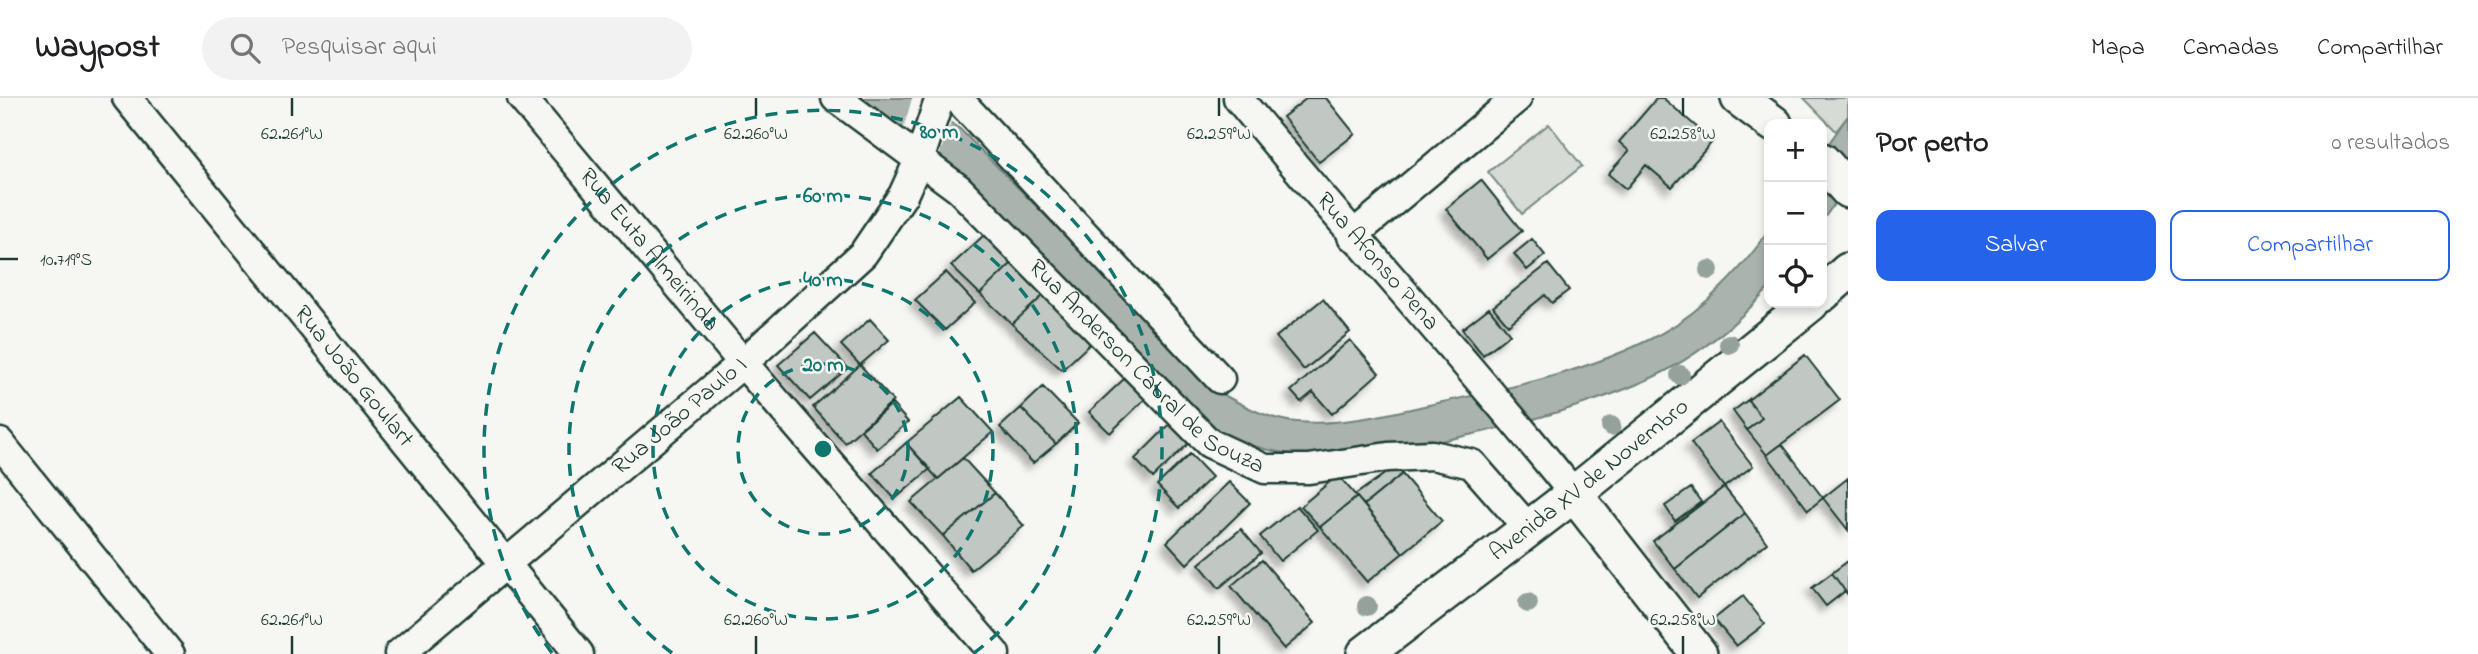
<!DOCTYPE html>
<html lang="pt">
<meta charset="utf-8">
<style>
body{margin:0;font-family:"Indie Flower",sans-serif;background:#f2f2f2;color:#202124}
.controls{position:absolute;right:21px;top:21px;display:grid;overflow:hidden;border-radius:14px;box-shadow:0 4px 10px #0003}
.controls button{width:63px;height:63px;display:grid;place-items:center;padding:0;border:0;border-bottom:2px solid #e0e0e0;background:#fff;color:#202124;font:35px sans-serif}
.list{margin:0;padding:0;list-style:none}
h2{display:flex;justify-content:space-between;align-items:center;height:91px;margin:0;padding:0 28px;font-size:30px}
h2 small{font-size:23px;font-weight:400;color:#757577}
.actions{display:flex;gap:14px;padding:21px 28px}
.actions a{flex:1;padding:16px 0;border:2px solid #2563eb;border-radius:14px;text-align:center;font-size:24px;color:#2563eb}
.actions .main{background:#2563eb;color:#fff}
.icon{flex:none;width:38px;height:38px;fill:none;stroke:currentColor;stroke-width:2;stroke-linecap:round;stroke-linejoin:round}
.map{position:relative;flex:none;width:1848px;height:556px;overflow:hidden}
header{display:flex;align-items:center;gap:42px;box-sizing:border-box;height:98px;padding:0 35px;background:#fff;border-bottom:2px solid #e0e0e0}
header strong{font-size:33px}
nav{display:flex;gap:38px;margin-inline-start:auto;font-size:24px}
.search{width:490px;height:63px;background:#f2f2f2;display:flex;align-items:center;gap:18px;box-sizing:border-box;padding:0 24px;border-radius:38px;color:#757577;font-size:26px}
main{display:flex}
aside{flex:1;background:#fff}
.map>svg:first-child{display:block}
</style>
<header>
<strong>Waypost</strong>
<div class="search"><svg class="icon" aria-label="search" viewBox="0 0 24 24"><circle cx="10" cy="10" r="6"/><path d="M15 15l6 6"/></svg>Pesquisar aqui</div>
<nav><a>Mapa</a><a>Camadas</a><a>Compartilhar</a></nav>
</header>
<main>
<div class="map">
<svg width="1848" height="556" viewBox="0 0 1848 556">
<defs>
<filter id="shadow"><feDropShadow dx="-6" dy="6" stdDeviation="3.5" flood-color="#0004"/></filter>
</defs>
<rect width="100%" height="100%" fill="#f6f6f2"/>
<filter id="ink" filterUnits="userSpaceOnUse"><feTurbulence type="fractalNoise" baseFrequency=".0143" numOctaves="2"/><feDisplacementMap in="SourceGraphic" scale="14" xChannelSelector="R" yChannelSelector="G"/><feConvolveMatrix kernelMatrix="1 2 1 2 8 2 1 2 1" color-interpolation-filters="sRGB"/></filter>
<g filter="url(#ink)">
<path fill="#d6dbd6" stroke="#7a8c85" stroke-width="2" d="M1804,0H1848V18L1836,33Z
M1549,26L1582,68L1522,116L1488,74Z"/>
<path fill="#aab3ae" stroke="#72847d" stroke-width="2" d="M852,0H914L960,31L1222,296C1244,308 1270,322 1296,324C1342,328 1389,316 1433,306C1511,290 1592,273 1662,235C1703,212 1743,171 1769,132V190C1740,222 1709,249 1671,270C1593,314 1373,369 1285,355C1249,350 1217,335 1190,312L936,54Z
M1848,18V87L1822,123V55Z"/>
<path fill="#f6f6f2" d="M912,0H921L952,21L938,61L902,36Z"/>
<path fill="#c1c8c3" stroke="#1f3d34" stroke-width="2" filter="url(#shadow)" d="M1307,0H1326L1355,36L1319,64L1283,19Z
M1657,0H1663L1713,43L1672,89L1646,67L1626,91L1608,76L1629,53L1619,44Z
M1481,82L1522,133L1487,161L1446,111Z
M984,137L1012,165L980,196L951,168Z
M1532,141L1545,157L1527,172L1514,156Z
M1012,165L1044,197L1012,226L980,196Z
M1548,166L1569,192L1552,205L1545,197L1508,227L1493,209Z
M946,174L975,205L945,232L915,202Z
M1044,197L1091,245L1062,272L1012,226Z
M1323,201L1350,234L1304,272L1276,239Z
M1489,210L1510,236L1483,257L1462,231Z
M870,221L889,242L860,267L841,247Z
M815,235L848,270L810,302L778,267Z
M1350,242L1379,275L1332,316L1313,294L1301,304L1291,293Z
M1805,257L1840,302L1767,357L1747,332L1762,320L1748,302Z
M860,267L893,303L845,345L813,309Z
M1126,279L1146,300L1110,335L1089,314Z
M1043,289L1078,325L1056,346L1021,310Z
M961,299L993,334L938,381L906,345Z
M1748,302L1762,320L1747,332L1733,313Z
M892,306L908,324L877,351L861,332Z
M1021,310L1056,346L1033,365L1000,329Z
M1719,324L1753,368L1724,389L1691,345Z
M1171,325L1190,344L1153,380L1135,361Z
M906,345L930,371L895,401L872,375Z
M1782,346L1823,400L1808,412L1767,357Z
M1190,356L1212,379L1179,410L1157,387Z
M963,360L995,395L943,438L911,404Z
M1396,368L1402,376L1364,407L1355,397Z
M1402,376L1442,423L1403,455L1364,407Z
M1338,377L1357,399L1320,429L1301,408Z
M1848,380V432L1823,400Z
M1229,384L1250,405L1187,466L1167,444Z
M1724,389L1745,415L1675,471L1653,443Z
M1691,390L1701,404L1675,423L1665,408Z
M995,395L1024,428L971,472L943,438Z
M1357,399L1403,455L1367,484L1320,429Z
M1297,408L1318,432L1280,463L1260,438Z
M1745,415L1767,445L1697,500L1675,471Z
M1241,431L1261,455L1219,490L1199,466Z
M1262,462L1315,525L1284,551L1231,488Z
M1848,463V497L1832,475Z
M1832,475L1845,493L1826,508L1812,490Z
M1743,498L1765,526L1736,548L1714,521Z"/>
<g fill="none" stroke-linecap="round" stroke-linejoin="round">
<g stroke="#1f3d34" stroke-width="33">
<g id="minor">
<path id="s1" d="M127,0L579,556"/>
<path id="s2" d="M522,0L743,265L995,556"/>
<path id="s3" d="M836,0L959,91L1209,345L1265,371H1309L1388,359L1432,357L1472,366L1529,431"/>
<path d="M957,0L1220,281"/>
<path id="s4" d="M1238,0C1348,134 1466,261 1574,396"/>
<path d="M1352,138L1517,0"/>
<path d="M0,345L170,556"/>
<path id="s5" d="M399,556L743,265L863,156L903,97L919,62L940,0"/>
</g>
</g>
<g stroke="#1f3d34" stroke-width="40">
<g id="tertiary">
<path d="M1739,0L1774,26"/>
<path d="M1822,63L1848,92"/>
<path d="M1822,196L1848,173"/>
<path d="M1574,396L1699,556"/>
<path id="s6" d="M1365,556L1574,396L1811,205"/>
</g>
</g>
<use href="#minor" stroke="#f6f6f2" stroke-width="28"/>
<use href="#tertiary" stroke="#f6f6f2" stroke-width="35"/>
</g>
<g fill="#94a29b">
<circle cx="1709" cy="172" r="10"/>
<circle cx="1729" cy="246" r="10"/>
<circle cx="1680" cy="277" r="10"/>
<circle cx="1611" cy="328" r="10"/>
<circle cx="1528" cy="505" r="10"/>
<circle cx="1367" cy="508" r="10"/>
</g>
</g>
<path fill="none" stroke="#1f3d34" stroke-width="2.5" d="M292,0V18M756,0V18M1219,0V18M1683,0V18M0,161H18M292,538V556M756,538V556M1219,538V556M1683,538V556"/>
<g fill="none" stroke="#0f766e" stroke-width="3.5" stroke-dasharray="12 9">
<circle cx="823" cy="351" r="85"/>
<circle cx="823" cy="351" r="170"/>
<path d="M672 555A254 254 0 1 1 974 555"/>
<path d="M552 555A339 339 0 1 1 1094 555"/>
</g>
<g text-anchor="middle" dominant-baseline="central" stroke-width="5" stroke-linejoin="round" paint-order="stroke">
<g font-size="24" fill="#1f3d34" stroke="#f6f6f2">
<text stroke="none"><textPath href="#s2" startOffset="198">Rua Euta Almeirinda</textPath></text>
<text stroke="none"><textPath href="#s4" startOffset="215">Rua Afonso Pena</textPath></text>
<text stroke="none"><textPath href="#s3" startOffset="413">Rua Anderson Cabral de Souza</textPath></text>
<text stroke="none"><textPath href="#s1" startOffset="359">Rua João Goulart</textPath></text>
<text stroke="none"><textPath href="#s5" startOffset="368">Rua João Paulo I</textPath></text>
<text stroke="none"><textPath href="#s6" startOffset="284">Avenida XV de Novembro</textPath></text>
</g>
</g>
<g font-size="18" text-anchor="middle" fill="#1f3d34" stroke="#f6f6f2" stroke-width="5" stroke-linejoin="round" paint-order="stroke">
<text x="292" y="41">62.261°W</text>
<text x="756" y="41">62.260°W</text>
<text x="1219" y="41">62.259°W</text>
<text x="1683" y="41">62.258°W</text>
<text x="66" y="167">10.719°S</text>
<text x="292" y="527">62.261°W</text>
<text x="756" y="527">62.260°W</text>
<text x="1219" y="527">62.259°W</text>
<text x="1683" y="527">62.258°W</text>
</g>
<circle cx="823" cy="351" r="10" fill="#0f766e" stroke="#f6f6f2" stroke-width="3.5"/>
<g font-size="21" text-anchor="middle" font-weight="bold" fill="#0f766e" stroke="#f6f6f2" stroke-width="5" stroke-linejoin="round" paint-order="stroke">
<text x="939" y="40">80 m</text>
<text x="823" y="104">60 m</text>
<text x="823" y="188">40 m</text>
<text x="823" y="273">20 m</text>
</g>
</svg>
<div class="controls">
<button>+</button>
<button>−</button>
<button><svg class="icon" aria-label="locate" viewBox="0 0 24 24"><circle cx="12" cy="12" r="6"/><path d="M12 2v4M12 18v4M2 12h4M18 12h4"/></svg></button>
</div>
</div>
<aside>
<h2>Por perto<small>0 resultados</small></h2>
<ul class="list">
</ul>
<div class="actions"><a class="main">Salvar</a><a>Compartilhar</a></div>
</aside>
</main>
